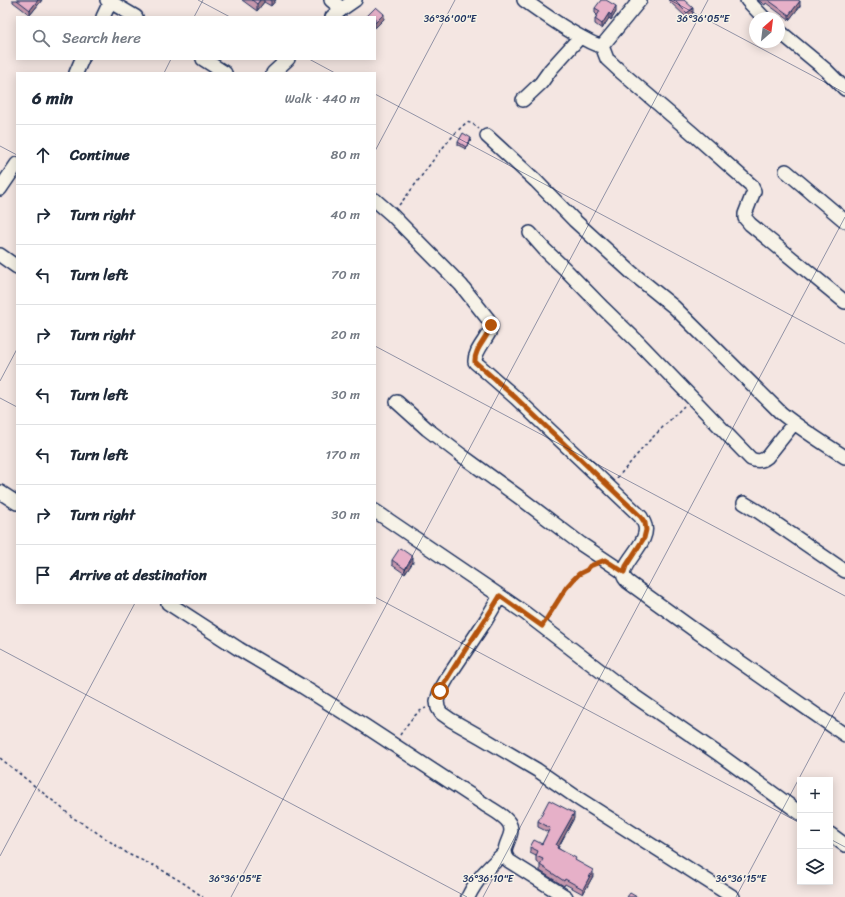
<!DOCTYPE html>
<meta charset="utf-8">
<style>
body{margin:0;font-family:Sriracha,sans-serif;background:#f6f6f7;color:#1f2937}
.controls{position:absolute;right:12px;bottom:12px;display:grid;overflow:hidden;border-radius:0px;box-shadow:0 2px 10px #0003}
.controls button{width:36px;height:36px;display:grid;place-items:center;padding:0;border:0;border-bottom:1px solid #e0e1e3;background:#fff;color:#1f2937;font:20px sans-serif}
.compass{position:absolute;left:749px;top:12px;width:36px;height:36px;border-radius:50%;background:#fff;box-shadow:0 2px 10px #0003;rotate:28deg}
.stop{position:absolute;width:12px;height:12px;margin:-9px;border:3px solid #b45309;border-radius:50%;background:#fff}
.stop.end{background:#b45309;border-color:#fff;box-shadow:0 1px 4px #0008}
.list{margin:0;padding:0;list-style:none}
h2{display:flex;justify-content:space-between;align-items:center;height:52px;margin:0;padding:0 16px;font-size:17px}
h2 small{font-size:13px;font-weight:400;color:#747a83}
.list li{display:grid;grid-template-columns:26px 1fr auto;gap:12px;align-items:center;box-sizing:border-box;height:60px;padding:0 16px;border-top:1px solid #e0e1e3}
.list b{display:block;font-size:15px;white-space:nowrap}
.list em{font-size:13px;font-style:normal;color:#747a83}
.icon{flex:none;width:22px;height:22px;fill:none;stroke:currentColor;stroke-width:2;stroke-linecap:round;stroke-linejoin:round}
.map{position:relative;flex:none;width:845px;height:897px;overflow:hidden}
.search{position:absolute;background:#fff;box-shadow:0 2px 10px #0003;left:16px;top:16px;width:360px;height:44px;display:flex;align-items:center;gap:10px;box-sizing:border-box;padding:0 14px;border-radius:0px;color:#747a83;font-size:15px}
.panel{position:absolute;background:#fff;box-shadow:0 2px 10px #0003;left:16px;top:72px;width:360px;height:532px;border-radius:0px}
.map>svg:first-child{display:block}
</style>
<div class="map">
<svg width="845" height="897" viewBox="0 0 845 897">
<rect width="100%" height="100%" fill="#f4e6e2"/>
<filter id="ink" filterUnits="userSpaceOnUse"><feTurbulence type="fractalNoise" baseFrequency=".025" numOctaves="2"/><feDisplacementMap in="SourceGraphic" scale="8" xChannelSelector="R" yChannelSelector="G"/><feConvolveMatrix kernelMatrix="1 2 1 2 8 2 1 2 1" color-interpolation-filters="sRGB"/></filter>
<g filter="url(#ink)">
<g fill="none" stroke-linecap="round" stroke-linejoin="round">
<g stroke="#1b2f5e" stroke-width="16">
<path id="minor" d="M107,0L136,17
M331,0L342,9
M524,0C542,13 560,26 579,36C587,40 593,45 602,46L640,0
M747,0L764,18
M103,17L111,0
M332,17L342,9L355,0
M779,31L826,70L845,89
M602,46L607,59L621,72L691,132L751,185L754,191L745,214V218L750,224L845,302
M203,59L225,73
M76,73L82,59
M273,73L288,59
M523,100L541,83L551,69L580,37
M487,136L536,181L574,220L631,272L674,307L781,413C801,429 823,443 845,457
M786,171L845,221
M0,189L17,164
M375,200L391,214L461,285L488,319C489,321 491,323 491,325C492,335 474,349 475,362L516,398L641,517C642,519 643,521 644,523C653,541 619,563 624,577C624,578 627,581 628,582L693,629L845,735
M530,233L545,250L564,268L603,308L640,344L751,459C758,462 762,461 767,457L794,423
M0,255L17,267
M397,402L427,429L461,455L523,500L581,544L623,572
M0,492L17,503
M744,503L759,512L845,571
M375,511L525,613L624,689L720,755L800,813
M500,596L486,620L448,677L440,691L437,701L438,708L441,713L451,720L481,737L537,770L579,799L733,897
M168,603L239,649L300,685L365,726L484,804C492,810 503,814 509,823C517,837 497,847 509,861L566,897
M830,834L845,845
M468,897C478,877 488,868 504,853"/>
</g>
<path stroke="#1b2f5e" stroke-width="1.5" stroke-dasharray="3 3" stroke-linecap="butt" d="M399,205C422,178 440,146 467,122L473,124L479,129
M617,478L649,441L684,406
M548,617L565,588L579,574L587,570L591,565
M400,735C406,726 415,712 426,708
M0,758L63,809L73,818L84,824L130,855L157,867L185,884L203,897"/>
<use href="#minor" stroke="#f7f3e8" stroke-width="13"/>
</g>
<path fill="#c697ac" stroke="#1b2f5e" d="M13,0H42L30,15L13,2Z
M242,0H276L271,6L264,2L257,11Z
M668,0H684L693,13L687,18Z
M758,0H798L800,6L789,20L766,3L765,5Z
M595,8L616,12L611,20L609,18L602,29L595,24V19L597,15L595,13Z
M471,140L466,149L458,145V142Z
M392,560L413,562L405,574L392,565Z
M574,818L558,848L576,861L593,876L583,894L565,884L564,886L540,871V864L536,861V856L530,853V847L542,844L548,832L538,827V821Z"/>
<path fill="#a17b8c" stroke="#1b2f5e" d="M38,0H42L30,15V10Z
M260,0H264V2L257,11V4Z
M271,0H276L271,6Z
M800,1V6L789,20V15Z
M616,6V12L611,20V15Z
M693,8V13L687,18V13Z
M609,13V18L602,29V24Z
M384,14V19L375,28V23Z
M471,138V140L466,149V147Z
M413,557V562L405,574V569Z
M574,813V818L558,848V852L556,845Z
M593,870V876L583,894V889Z"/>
<path fill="#e6b0c8" stroke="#1b2f5e" d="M17,0H38L30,10Z
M252,0H260L257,4Z
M601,0H606L616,6L611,15L609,13L602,24L595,19L600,11L595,8Z
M674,0H684L693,8L687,13Z
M768,0H798L800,1L789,15Z
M376,7L384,14L375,23V17H366Z
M463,133L471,138L466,147L458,142Z
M400,548L413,557L405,569L392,560Z
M549,800L574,813L556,845L558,846L557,848L576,858L575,860L593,870L583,889L565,879L564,881L540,865L543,859L536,856L538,851L530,847L534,840L542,844L550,828L538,821Z
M630,893L637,897H627Z"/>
</g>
<g fill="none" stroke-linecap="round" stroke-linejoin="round" filter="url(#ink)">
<path stroke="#b45309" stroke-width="5" d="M440,691C458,658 481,628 500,596L525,614L542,626L566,588L573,580L579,574L587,570L590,566L605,560L624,572L626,566L644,538L646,530L645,523L641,517L516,398L475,362C474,348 488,339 491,325"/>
</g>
<path fill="none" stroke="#1b2f5e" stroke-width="1" stroke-opacity="0.45" d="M198,0L230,17M670,0L845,93M194,17L203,0M309,59L335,73M164,73L171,59M375,94L845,344M0,146L17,155M375,151L455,0M375,346L845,596M0,381L17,349M0,398L17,407M375,597L800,823M0,649L467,897M830,839L845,847M0,856L135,603M231,897L708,0M483,897L845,217M736,897L845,692"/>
<g font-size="10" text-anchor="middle" fill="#1b2f5e" stroke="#f7f3e8" stroke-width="3" stroke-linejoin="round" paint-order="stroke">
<text x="450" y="22">36°36'00"E</text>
<text x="703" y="22">36°36'05"E</text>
<text x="235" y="882">36°36'05"E</text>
<text x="488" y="882">36°36'10"E</text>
<text x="741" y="882">36°36'15"E</text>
</g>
</svg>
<div class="controls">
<button>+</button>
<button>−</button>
<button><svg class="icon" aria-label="layers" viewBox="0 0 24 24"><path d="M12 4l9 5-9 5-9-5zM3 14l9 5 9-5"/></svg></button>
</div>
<svg class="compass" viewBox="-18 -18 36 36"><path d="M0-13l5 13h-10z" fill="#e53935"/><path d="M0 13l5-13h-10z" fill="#747a83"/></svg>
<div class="stop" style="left:440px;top:691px"></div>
<div class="stop end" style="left:491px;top:325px"></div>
<div class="search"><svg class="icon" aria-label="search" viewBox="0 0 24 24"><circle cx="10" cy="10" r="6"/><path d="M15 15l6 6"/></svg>Search here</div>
<section class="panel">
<h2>6 min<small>Walk · 440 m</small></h2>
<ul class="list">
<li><svg class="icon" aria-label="ahead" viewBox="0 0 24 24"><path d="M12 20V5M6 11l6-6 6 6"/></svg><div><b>Continue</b></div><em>80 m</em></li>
<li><svg class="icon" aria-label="right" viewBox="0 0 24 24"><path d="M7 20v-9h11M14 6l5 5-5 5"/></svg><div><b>Turn right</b></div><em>40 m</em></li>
<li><svg class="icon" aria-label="left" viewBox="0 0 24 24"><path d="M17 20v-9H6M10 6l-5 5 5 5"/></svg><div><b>Turn left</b></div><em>70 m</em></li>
<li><svg class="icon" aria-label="right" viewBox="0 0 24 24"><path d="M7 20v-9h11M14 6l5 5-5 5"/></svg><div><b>Turn right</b></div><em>20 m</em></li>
<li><svg class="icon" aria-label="left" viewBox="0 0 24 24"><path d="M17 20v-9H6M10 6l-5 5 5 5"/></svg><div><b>Turn left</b></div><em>30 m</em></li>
<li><svg class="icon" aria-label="left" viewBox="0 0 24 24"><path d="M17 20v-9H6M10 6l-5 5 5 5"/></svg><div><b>Turn left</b></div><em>170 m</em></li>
<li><svg class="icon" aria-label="right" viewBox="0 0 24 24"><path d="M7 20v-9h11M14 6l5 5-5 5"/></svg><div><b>Turn right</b></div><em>30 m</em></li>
<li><svg class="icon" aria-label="arrive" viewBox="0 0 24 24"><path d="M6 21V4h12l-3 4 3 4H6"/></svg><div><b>Arrive at destination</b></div></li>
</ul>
</section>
</div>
